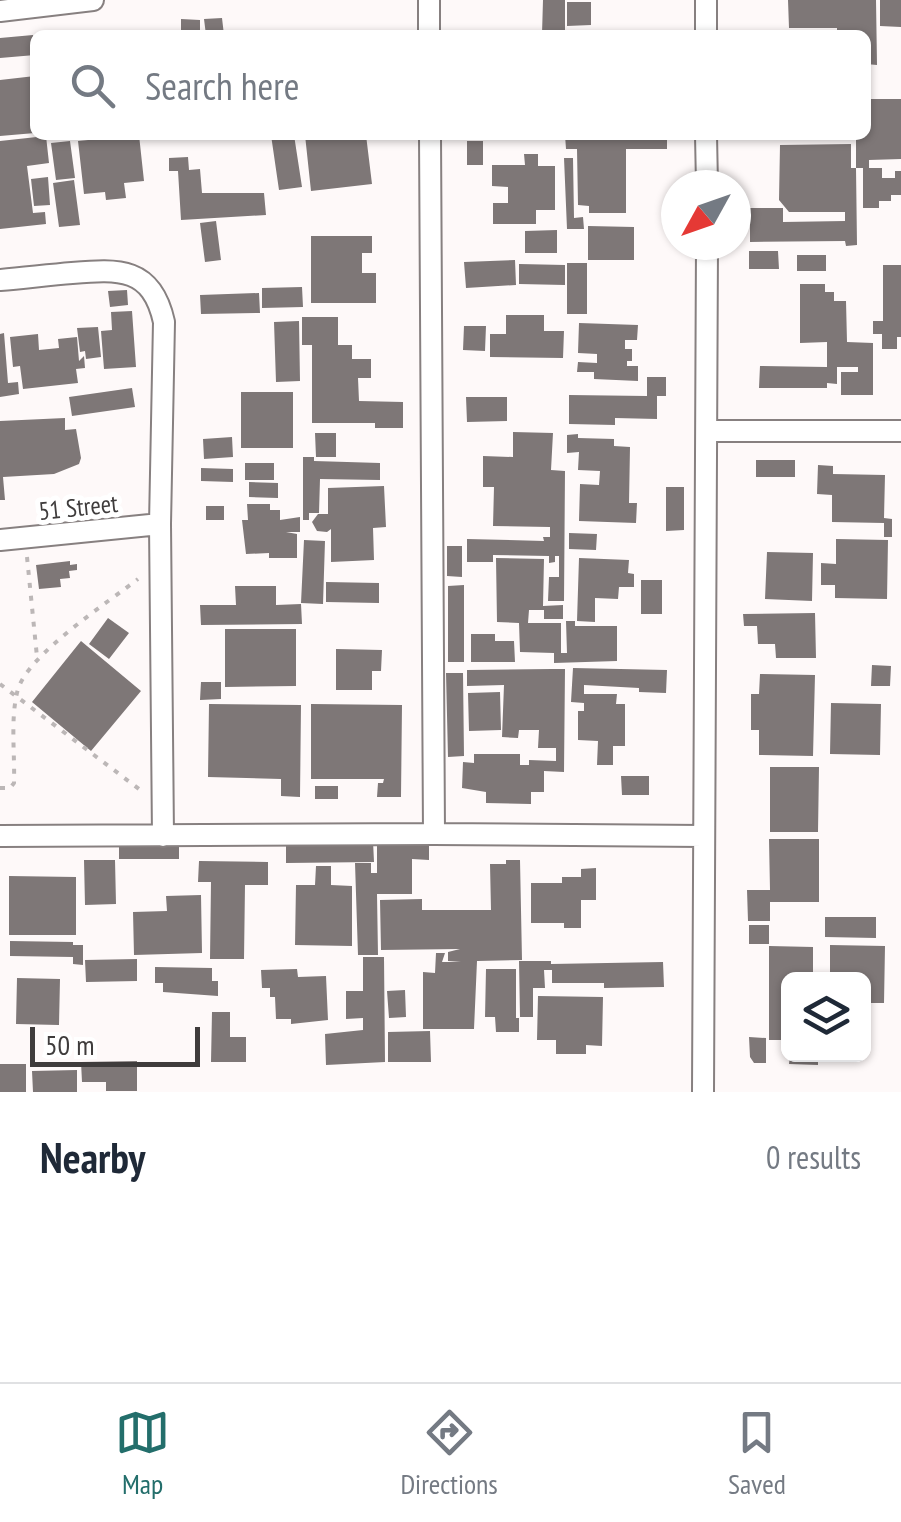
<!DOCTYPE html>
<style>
body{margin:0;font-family:"PT Sans Narrow",sans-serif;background:#f6f6f7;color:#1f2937}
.controls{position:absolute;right:30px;bottom:30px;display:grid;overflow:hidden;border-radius:15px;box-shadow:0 2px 8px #0004}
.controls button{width:90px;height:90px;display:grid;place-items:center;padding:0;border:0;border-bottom:2px solid #e0e1e3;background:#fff;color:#1f2937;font:50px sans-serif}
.compass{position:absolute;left:661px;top:170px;width:90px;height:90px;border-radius:50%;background:#fff;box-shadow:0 2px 8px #0004;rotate:230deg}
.scale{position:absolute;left:30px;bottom:25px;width:170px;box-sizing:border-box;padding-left:10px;border:5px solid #3f3c3c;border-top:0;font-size:28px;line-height:35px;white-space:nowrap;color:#3f3c3c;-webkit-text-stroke:8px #fff;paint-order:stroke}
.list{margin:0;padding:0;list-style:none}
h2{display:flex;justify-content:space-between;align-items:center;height:130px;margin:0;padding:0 40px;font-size:42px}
h2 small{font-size:32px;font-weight:400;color:#747a83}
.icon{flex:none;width:55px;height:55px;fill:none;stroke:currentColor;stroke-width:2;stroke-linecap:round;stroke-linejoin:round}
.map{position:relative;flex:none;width:901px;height:1092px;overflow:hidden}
.search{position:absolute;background:#fff;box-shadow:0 2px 8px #0004;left:30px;right:30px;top:30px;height:110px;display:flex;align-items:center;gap:25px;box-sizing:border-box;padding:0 35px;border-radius:15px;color:#747a83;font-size:38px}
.sheet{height:290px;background:#fff}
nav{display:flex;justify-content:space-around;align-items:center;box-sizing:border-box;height:140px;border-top:2px solid #e0e1e3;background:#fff;font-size:28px;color:#747a83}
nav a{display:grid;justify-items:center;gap:5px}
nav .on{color:#236e6b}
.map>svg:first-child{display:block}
</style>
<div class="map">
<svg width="901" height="1092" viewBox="0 0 901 1092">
<rect width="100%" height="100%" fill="#fef9f9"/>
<path fill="#7e7777" d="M543,0H565V34H542Z
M788,0H876L877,65L866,64V35H837V28H789Z
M880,0H901V27L880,26Z
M567,2H591V25L567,26Z
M222,18L224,35H206L204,19Z
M181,19L200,20V35H181Z
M33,35L35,55L0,58V38Z
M35,76V133L0,136V80Z
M868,99H901V159L869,160V168H882V178H895V171H901V195H891V201H879V208H863V168H856V135H866L868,129Z
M139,135L144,181L124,183L126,198L106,200L105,192L84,194L78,141Z
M271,135H294L302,187L279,190Z
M305,135H366L372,184L311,191Z
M565,135H667V149H626V213H589V206L578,205L577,149H566Z
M46,136L49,163L27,166L33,213L45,212L46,224L0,229V141Z
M70,141L75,178L56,180L51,143Z
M467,141H483V165H467Z
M851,144V168H856L857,245L846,246L845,241L750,242V208H783V222L845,221V212H789L779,200L780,145Z
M524,154H538V166H555V210H536V224H493V203H508V187L492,186V165H525Z
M188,157L189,170L200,169L202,193H264L266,215L181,220L178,171H169V158Z
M564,158H573L574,218L583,217L584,229H567Z
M48,177L50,205L34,206L31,179Z
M74,180L80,225L59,227L53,183Z
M216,221L221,260L205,262L200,223Z
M588,226L634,227V260H588Z
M557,230V253H525V231Z
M311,236H372V253H362V273H376V303H311Z
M749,251H778L779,269H749Z
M797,255H826V271H797Z
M515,260L516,285L466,288L464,262Z
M567,263H587V314H567Z
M519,264L565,265V285L519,284Z
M883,265H901V337H897V349H882V334H873V321H883Z
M800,284H825V292H834V301H846L847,342L873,343V395H841V372H858V367H837V384L827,383V388H759L760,366L827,367V342L800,343Z
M302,287L303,307L262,308V288Z
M127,290L128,305L110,307L108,291Z
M259,293L260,313L201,314L200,295Z
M132,311L136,367L104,369L101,331L112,330L111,312Z
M506,315H544V331H564L563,358L490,357V334H506Z
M302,317H338V345H352V359H371V378H358L359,401L403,402V428H375V423H312V345H302Z
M299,321L300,381L276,382L274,322Z
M579,323L638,325L637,340H625V349H632V361H627V366H638V381L594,379V372H577L578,362L597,363V354L578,353Z
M464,326H486L485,351L463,350Z
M98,327L101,357L86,359L85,351L80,352L77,328Z
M4,333L8,383L18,382L19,394L0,397V334Z
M38,334L39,350L59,348L58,339L77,337L79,361L84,356L85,368L76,369L78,383L23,389L20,366L13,367L10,337Z
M647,377H666V396H657V419L615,418V425L569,424V395L647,396Z
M132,388L135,407L72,416L69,397Z
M241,392H293V448H241Z
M466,397H507V421L467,422Z
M65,418V430L76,429L81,458L79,464L54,474L3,477L5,500H0V421Z
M513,432L553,433L551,470L565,471L564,601H548L549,577H559V556H555V562L549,563V556L493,555V562H467V539L544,541L543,537H550V527L493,526L494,487H483V456L513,457Z
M315,433H336V457H316Z
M578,434V438L614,439V446L630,447L629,503H637L636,523L579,521L580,484L599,485L600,471L578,470L579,452L567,453V435Z
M232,437L233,457L204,459L203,439Z
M303,457H314V461L380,463V480L320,479L319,513H309V520H303Z
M756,460H795V477H756Z
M245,463H274V480H245Z
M818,465L833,466V474L885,475L884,518L892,519V537H884V523L832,522V495L817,494Z
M201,468L233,469V482L201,481Z
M249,482L278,483V498L249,497Z
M384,486L386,527L373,528L374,560L331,562V529L327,532L317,531L312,522L318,514H328V488Z
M666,487H684V530L666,531Z
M247,504H270V510H280V520L300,517V532H286L297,534V558H269V553L246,554L242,520H248Z
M206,506H224V520H206Z
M569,533L597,534L596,550L569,549Z
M836,539L888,540L887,599L835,598V585H821V563L836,564Z
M304,540L325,541L323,604L301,603Z
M447,546H462V577L447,576Z
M767,552L813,553L812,601L765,599Z
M496,558L544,559L543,606L563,605V619H544V610H529L528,623H561V653H567L566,621H575V626H617V661L554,663V653L520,652L519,623L497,622Z
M579,558L629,560L628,573L634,574V587H619L618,599L595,598V622L577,621Z
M70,561V565L77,564V570L69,571L70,578L60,579L61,587L39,589L36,565Z
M641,580H662V614H641Z
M326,582L379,583V603L326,602Z
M464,585V662H448V586Z
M235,586H276V605L301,604L302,624L201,625L200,605H236Z
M815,613L816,658H776L775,644H758L757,626H744L743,614Z
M108,618L129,633L109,659L89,644Z
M225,629H296V686L225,687Z
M471,634H495V641H514L515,662H471Z
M81,641L141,691L91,751L32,702Z
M336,649L382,650L381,671H372V690H336Z
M872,665L891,666L890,686H871Z
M573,668L667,670L666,693L639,692V688L584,685V694H617L616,704H625V746H613V765H597L598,741L578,740V711H584V703L571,702Z
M552,669H565L564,772L544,771V792H531V804L486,803V792L462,788L463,762L474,763V754H520V765H529V760L556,761V748H538L539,730H519L518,738L502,737L504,685L467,686V670Z
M446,673H463L464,756L448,757Z
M760,674L815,675L813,756L759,755V730H751V694H759Z
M201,682H221V699L200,700Z
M500,692L501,730L469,731L468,693Z
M831,703L881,704L880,755L830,754Z
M209,704L301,705L300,797L281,796V779L208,777Z
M311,704L402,705L401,797H377L378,783H383L384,779H311Z
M770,767H819L818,832H770Z
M621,776H649V795H622Z
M315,786H338V799H315Z
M769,839H819V902H770V921H748L747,890H770Z
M179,840V859H119V841Z
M373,841L374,862L286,863V843Z
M377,841L429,842V860L412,859V894H377L378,955H358L355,863H371V873H377Z
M84,860H115L116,904L85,905Z
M506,860H520L522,960L477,961L474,1029H423V972L435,973L436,953H445L442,962H461L448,961V952L460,949L381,950L380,900L422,899V910H491L490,864H506Z
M199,861L268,862V885H245L244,959H210L211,882H198Z
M316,866H331V885L352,886V946L295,945L296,885H315Z
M596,868V900H581V928H564V923H531V883H562V877H581V869Z
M9,876L76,877V935H9Z
M201,895L202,953L134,955L133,912L167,911L166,896Z
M825,917H876V938L825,937Z
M749,925H769V944H749Z
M10,941L73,942V945H83V965L73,964V957L10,956Z
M830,945L885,946L884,1003H869V1017H864V979H830Z
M769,946L813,947V979H788V1040H769Z
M363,957H384L385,1062L326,1065L325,1034L363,1030V1018L346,1019V991H363Z
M137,959V981L86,982L85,960Z
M519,961H551V964L663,962L664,987L604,988V983H552V970H544L545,988H533V1017H520Z
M155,967L212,968V981H218V996L163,992V983H155Z
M297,969L298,977L326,976L328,1020L291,1024V1019H276L275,997H270V988H262L261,970Z
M486,969H516V1018H519V1032H496L495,1017H485Z
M17,978L60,979L59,1025L16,1024Z
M405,990L406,1017L389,1018L387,991Z
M538,996L603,997L602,1046L586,1045V1054H556V1040H537Z
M212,1012H230V1037H246V1062H211Z
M430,1031L431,1062H388V1032Z
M749,1037L766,1038V1063H754L750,1057Z
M790,1054H818V1065L789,1064Z
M137,1061V1091H106V1082H82L81,1062Z
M0,1064H26V1092H0Z
M77,1070V1092H33L32,1071Z"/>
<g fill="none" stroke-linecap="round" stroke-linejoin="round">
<g stroke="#878080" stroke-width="24">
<path id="street" d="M429,0V35
M706,0V35
M0,11L93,0
M430,135L434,834
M706,135L707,185
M0,280C24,278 48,275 72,273C119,269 152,267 164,322L160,524L163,836
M707,431H901
M0,540L160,524
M0,836L434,834L704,836
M703,1092L707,245"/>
</g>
<path stroke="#bcb7b7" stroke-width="4" stroke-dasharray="5 8" stroke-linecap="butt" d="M27,557L37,657
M0,684L139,789
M0,788H10L14,783C15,754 10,717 18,689C29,654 107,603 138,579"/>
<use href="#street" stroke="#fff" stroke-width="20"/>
</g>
<g text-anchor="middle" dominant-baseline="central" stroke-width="10" stroke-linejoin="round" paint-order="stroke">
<g font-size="25" fill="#3f3c3c" stroke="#fff">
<text transform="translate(78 507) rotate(-6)">51 Street</text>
</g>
</g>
</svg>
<div class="controls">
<button><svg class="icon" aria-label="layers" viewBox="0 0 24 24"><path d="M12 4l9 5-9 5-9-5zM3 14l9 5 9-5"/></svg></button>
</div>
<svg class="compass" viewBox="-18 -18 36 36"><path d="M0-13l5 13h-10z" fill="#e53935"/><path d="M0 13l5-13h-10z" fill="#747a83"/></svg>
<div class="scale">50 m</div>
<div class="search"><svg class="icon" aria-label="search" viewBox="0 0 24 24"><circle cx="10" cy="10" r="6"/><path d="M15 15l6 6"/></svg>Search here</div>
</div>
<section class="sheet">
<h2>Nearby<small>0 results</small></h2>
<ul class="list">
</ul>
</section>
<nav>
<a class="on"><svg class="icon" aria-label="map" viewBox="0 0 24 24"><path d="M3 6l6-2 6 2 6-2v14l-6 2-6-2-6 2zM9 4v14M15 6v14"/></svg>Map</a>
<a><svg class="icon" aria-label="directions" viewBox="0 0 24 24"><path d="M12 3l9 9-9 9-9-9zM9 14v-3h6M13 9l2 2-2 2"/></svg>Directions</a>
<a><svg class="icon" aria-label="saved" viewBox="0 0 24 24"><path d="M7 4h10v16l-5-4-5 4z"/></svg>Saved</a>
</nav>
